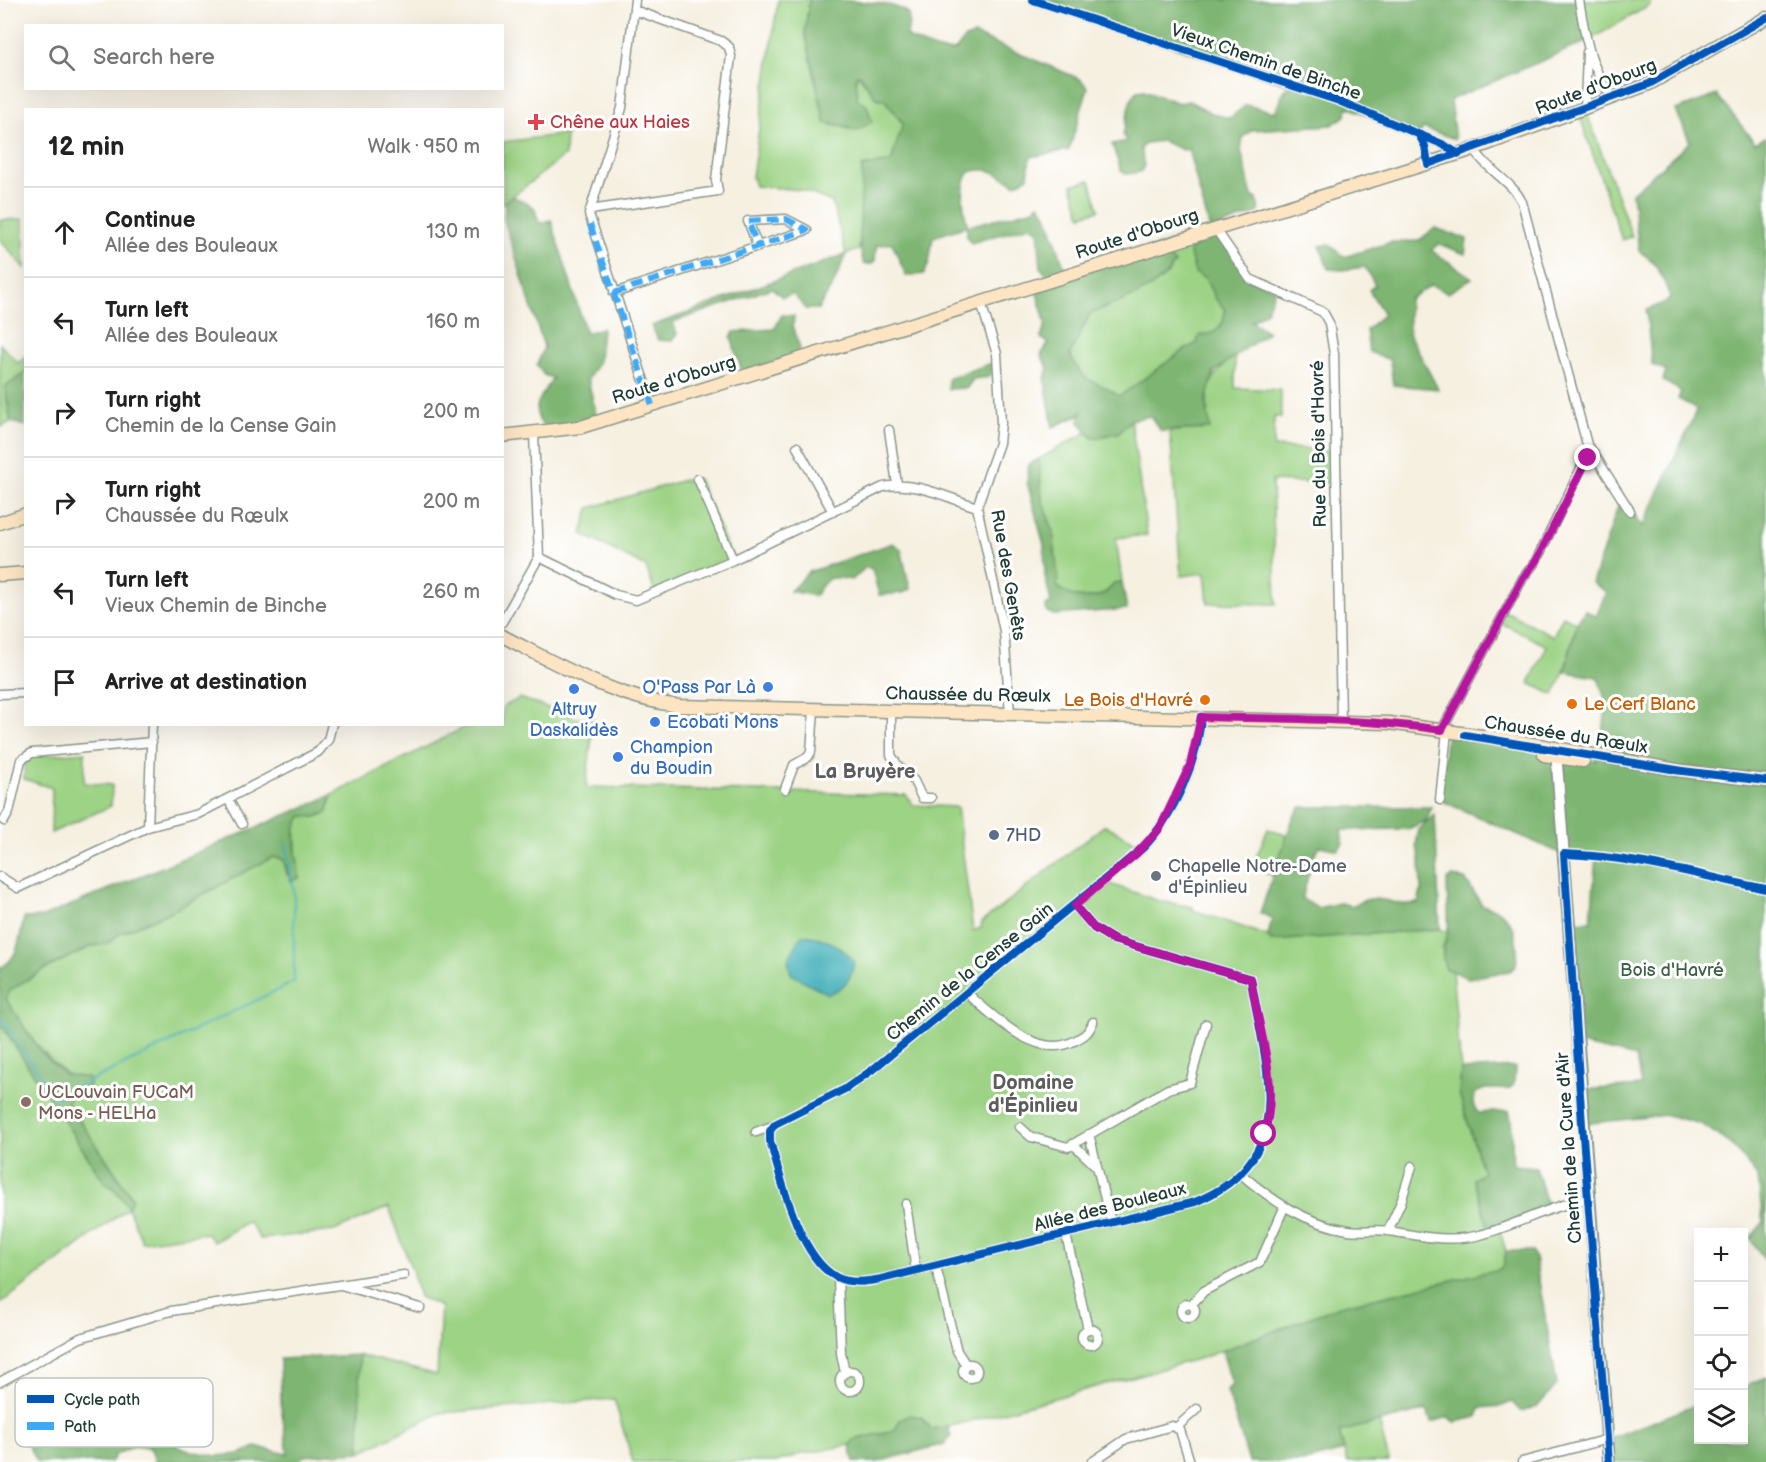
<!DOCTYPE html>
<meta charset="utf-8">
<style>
body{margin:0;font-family:"Balsamiq Sans",sans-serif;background:#f6f6f6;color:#222}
.controls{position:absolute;right:18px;bottom:18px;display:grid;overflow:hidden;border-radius:0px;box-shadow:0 6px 24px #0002}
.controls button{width:54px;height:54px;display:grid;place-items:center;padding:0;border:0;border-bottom:2px solid #e0e0e0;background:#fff;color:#222;font:30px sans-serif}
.stop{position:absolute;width:18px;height:18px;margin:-14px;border:4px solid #b5179e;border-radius:50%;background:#fff}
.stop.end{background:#b5179e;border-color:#fff;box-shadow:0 2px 6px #0008}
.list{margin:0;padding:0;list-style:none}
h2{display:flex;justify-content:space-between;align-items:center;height:78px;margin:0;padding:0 24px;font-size:26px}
h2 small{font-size:20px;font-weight:400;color:#767676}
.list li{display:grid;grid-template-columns:39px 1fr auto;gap:18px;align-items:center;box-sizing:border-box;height:90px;padding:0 24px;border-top:2px solid #e0e0e0}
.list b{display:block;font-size:22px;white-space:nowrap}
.list p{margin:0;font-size:20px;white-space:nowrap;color:#767676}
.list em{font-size:20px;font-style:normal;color:#767676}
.icon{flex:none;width:33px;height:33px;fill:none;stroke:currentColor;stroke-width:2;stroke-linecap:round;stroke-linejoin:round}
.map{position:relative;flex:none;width:1766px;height:1462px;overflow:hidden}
.search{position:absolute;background:#fff;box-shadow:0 6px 24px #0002;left:24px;top:24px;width:480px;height:66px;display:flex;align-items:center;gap:15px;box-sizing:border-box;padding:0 21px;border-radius:0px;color:#767676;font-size:22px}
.panel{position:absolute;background:#fff;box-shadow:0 6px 24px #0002;left:24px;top:108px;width:480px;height:618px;border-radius:0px}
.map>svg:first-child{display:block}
</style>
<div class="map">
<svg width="1766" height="1462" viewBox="0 0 1766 1462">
<rect width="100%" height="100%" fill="#fff"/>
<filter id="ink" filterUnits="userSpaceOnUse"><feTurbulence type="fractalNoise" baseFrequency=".0167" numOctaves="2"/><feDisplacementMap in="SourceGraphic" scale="12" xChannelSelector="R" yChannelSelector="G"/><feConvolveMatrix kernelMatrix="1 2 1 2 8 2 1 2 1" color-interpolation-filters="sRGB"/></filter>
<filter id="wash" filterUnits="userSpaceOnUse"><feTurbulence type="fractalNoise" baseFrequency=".008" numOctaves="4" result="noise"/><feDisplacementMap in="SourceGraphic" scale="24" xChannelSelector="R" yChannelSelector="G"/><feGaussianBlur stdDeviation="1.35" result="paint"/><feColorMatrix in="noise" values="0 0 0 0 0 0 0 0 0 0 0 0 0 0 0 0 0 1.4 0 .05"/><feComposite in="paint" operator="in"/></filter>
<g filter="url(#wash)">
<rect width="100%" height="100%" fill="#f6f0e1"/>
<path fill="#9dd385" stroke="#5e885c" stroke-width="1.5" d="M778,0H809L805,33L825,123L856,131L867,107L857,98L855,75L860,76L876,98L885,100L905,127L891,162L862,167L863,198L859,250L846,254L832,202L802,190L755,186L752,177Z
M1579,0H1650V5L1586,42Z
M1585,108L1632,236L1622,240L1578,111Z
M566,134L565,155L503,204V142Z
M1090,180L1099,210L1081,215L1072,185Z
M23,219L25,268L0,240V220Z
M1215,228L1266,312C1198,355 1127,395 1053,427L1045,380L1048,367L1041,355L1049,343L1041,338L1046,324L1035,286Z
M0,344L18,363L26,356L25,373L5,387L11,422L0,427Z
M1235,355V388L1281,390V417H1274V447L1335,451V484L1272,481L1276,604L1208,603L1205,573L1181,576L1170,431L1210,429C1204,392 1205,380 1235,355Z
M1131,420L1147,535L1116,538L1122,582L1114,583C1101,604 1072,601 1056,585L1053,531L1042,500L1039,459L1087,432L1093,438L1117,433Z
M691,478L692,480L698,479L733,560L655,593L646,567L582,534L589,508Z
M1505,611L1553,636L1563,616L1577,623L1564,672L1554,695L1529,683L1547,646L1499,622Z
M520,698L575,718L594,719L586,787L906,795L913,805L957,807L973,931L981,928L982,922L1105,825L1144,847L1107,879L1110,884L1159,901L1193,907V910L1268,936L1271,941L1440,929L1449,932L1442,948L1446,969L1452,971L1461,1070L1459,1093L1506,1251L1504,1265L1500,1269L1340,1306L1205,1357L948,1427L931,1429L921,1417L900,1420L895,1430L854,1440L850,1445L801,1454L776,1462H633L614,1399L440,1413L360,1452L359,1355L437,1375L441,1307L419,1297L413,1273L389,1207L334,1231L260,1239L248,1221L214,1242L206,1233L142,1242L128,1208L0,1304V1023L103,1180L117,1192L128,1207L132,1197L68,1103L69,1096L87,1089C51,1066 27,1036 6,999L10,990L45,969L90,947L110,942L119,934L172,911L273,857L283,859L287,875C290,867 296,856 296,847C297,833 291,827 303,816L315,817L327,813L332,795L469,725L502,724L503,707Z
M85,752L84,783L112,785L111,806L51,833L52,788L24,779L25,761L33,756Z
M1268,829L1288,836L1272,875L1252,867Z
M1379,1421L1389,1462H1347L1339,1432Z"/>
<path fill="#7eb572" stroke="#4e7953" stroke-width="1.5" d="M809,0C829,0 898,0 908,14C911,20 907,31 907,37C922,44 939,54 956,50L965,38L975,35L1080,79L1088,88L1069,150L1030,157L1028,177L1015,184C999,174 989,166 969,172C960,189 962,207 968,226L1034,209L1039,204L1048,217L1067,276L1156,247L1175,263C1157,293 1120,301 1090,314L1070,354C1084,387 1094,377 1119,396C1146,380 1169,357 1197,343L1199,336L1215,332L1223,322L1225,310L1215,298L1205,278L1195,273L1189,250L1200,243L1198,234L1210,230L1188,149L1183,150L1162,141L1146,143L1141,148L1144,166L1141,172L1126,174L1121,171L1112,144L1127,141L1123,135L1130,102L1137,91L1144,90L1179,103L1189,101L1216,115L1230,118L1246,105L1275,112L1284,91L1290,85L1033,0H1579L1586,42L1450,100L1455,139L1423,128L1419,135L1347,107L1346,116L1331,125L1252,130L1243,137L1241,150L1252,196L1257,199L1259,212L1216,228L1250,279L1275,289L1266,312L1251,321L1268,332L1214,372L1206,401L1210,429L1161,431L1150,416L1131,420L1118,433L1093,438L1079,422L1082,412L1053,427L1045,380L1048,367L1041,355L1049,343L1041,338L1046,324L1035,286L1051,281L1041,268L1038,230L1030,226L971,243L967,237V226L933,237L929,263L924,274L906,276L892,243L876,246L875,260L872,264H864C855,240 863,196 862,167L891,162L903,123L885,100L876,98L861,76L856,75L857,98L867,106L872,122L856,131L842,125L825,123L805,33Z
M1717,95L1755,143L1766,137V1262L1750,1238L1763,1223L1758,1177L1731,1144L1701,1124L1667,1115L1582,1124L1580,1090L1641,1086L1636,1057L1576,1043L1567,922L1591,921L1596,855L1562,854L1440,800L1447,731C1496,741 1544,761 1596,761C1603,733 1612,704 1597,677L1565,672L1577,623L1585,610L1596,617L1606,592L1592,583L1621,497L1643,526L1697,409L1678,399L1681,391L1663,381L1666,370L1652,365L1646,310L1667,302L1670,297C1663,277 1657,262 1639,251L1632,193L1690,142L1676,110Z
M512,196L534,207L539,223L551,220L586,333L602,328L599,361L588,379L596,414C582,427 561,426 544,427C528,409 542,395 553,378L544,375L537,365L544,347L504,220L505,202Z
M1435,228L1467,239L1465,254L1439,244L1431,250L1472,278L1448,293L1431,285L1409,299V334L1438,389L1393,385L1390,360L1369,352L1366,330L1384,314L1369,290L1375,285L1365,267L1342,270L1328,269L1320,246L1329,244L1344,257L1392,242L1418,241Z
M846,254L834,283L818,309H806L793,294L782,297L772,288L673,322L677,334L672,341L658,340L652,326Z
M782,315L794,316L793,327L800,349L798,354L747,371L741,369L731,337L734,332L774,329Z
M992,363V372L989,377L973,379L967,388L948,389V378Z
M25,373V426L11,422L5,387Z
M1039,459L1042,500L1053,531L1058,579L1056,585C1072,601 1101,604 1114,583L1122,582L1127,609L1054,615L1047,612L1046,606L1051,603L1045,576L1044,545L1027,482L1029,464Z
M893,543L901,549L910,589L903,593L879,595L872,569L866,567L852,580C829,576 828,575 815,596L790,591L809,572Z
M332,795L327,813L315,817L303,816C286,831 300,858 299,878L291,881L283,859L273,857L172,911L119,934L110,942L90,947L45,969L10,990L6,999L39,1050L64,1074L88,1078L90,1082L87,1089L69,1096L68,1103L132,1198L129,1207L117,1192L103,1180L0,1023V968C20,958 19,937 24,918L43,917C140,876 236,837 332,795Z
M1301,807H1432L1426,821L1408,829L1341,830L1343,843L1338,850L1320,846L1313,857L1302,899L1318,908L1340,903L1352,906C1379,889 1393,909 1418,903L1421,891L1420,859L1416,845L1419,829L1435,814L1440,929L1271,941L1268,936L1272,918L1260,913L1293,818Z
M1452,877L1465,879L1482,905C1513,911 1520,936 1516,966L1510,971L1468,978L1446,969C1438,953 1448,944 1448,928C1449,912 1447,896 1447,880Z
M1515,1067L1514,1084L1509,1089H1485L1475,1093L1473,1104L1478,1113L1509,1111C1514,1129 1511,1146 1513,1165L1536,1167L1548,1208L1490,1232L1473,1179L1483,1173L1459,1093L1461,1070Z
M1506,1251H1532L1535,1258L1557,1385L1537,1407L1520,1411L1512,1402L1502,1406L1480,1408L1477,1417L1455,1422L1449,1417L1431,1422L1427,1410L1339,1432L1344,1451L1301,1462H1249L1227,1391L1232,1384L1222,1351L1340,1306L1500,1269L1504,1265Z
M359,1355L360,1452L304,1456L297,1462H155L151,1449L135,1446L115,1455L112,1462H37L21,1433L34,1432L58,1438L62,1433L83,1436L91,1424L167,1441L191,1451L216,1456L239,1454L256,1447L288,1454L281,1406L280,1359Z
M1766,1377V1462H1609L1608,1439L1698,1404V1440H1744V1386Z
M910,1415L921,1417L931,1429L948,1427L951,1436L944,1444L877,1462H854L850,1445L854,1440L895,1430L900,1420Z"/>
<path fill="#3dadb8" stroke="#2e7576" stroke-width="1.5" d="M802,935C823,936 841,946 854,961C852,979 845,988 828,994L791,974L788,960Z"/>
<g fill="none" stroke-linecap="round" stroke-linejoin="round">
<path stroke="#3dadb8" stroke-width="2" d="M0,1017L55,1098L294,982V890L286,844"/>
</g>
</g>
<g filter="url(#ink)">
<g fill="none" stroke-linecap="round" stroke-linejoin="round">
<g stroke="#8a968a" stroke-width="11">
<path id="minor" d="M635,0L622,108L589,214L652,405
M1033,0L1339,101L1442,144L1459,154
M1579,0C1585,36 1590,68 1612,97
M1585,108L1587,52
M1419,135L1425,146L1428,164
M590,210L718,191L716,180L731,56L729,47L721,41L634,10
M1215,228L1250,279L1323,312L1329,323L1334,354L1341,720
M614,293L807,230L786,219L748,221L758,247
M981,303L997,354L1001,423L999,443L977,507L1004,631L1010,714
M889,430L897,484
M797,447L833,512
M1590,448L1630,511
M698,479L733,560
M539,557L616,595L636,600L733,560L883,487C914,480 948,498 977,507
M502,622L539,557L534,434
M0,694L26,693
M891,711V755L898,766L914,781L922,798H931
M1442,730L1523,578L1536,561L1589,452L1522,202C1512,181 1486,170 1474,149
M785,789L794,765L808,757L811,752L814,710
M228,799L242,824
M1440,800L1447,731
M4,821L9,812L21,760L32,753L152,742
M148,827L152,724
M0,877L18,888L148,827L198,814L318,752L328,740L332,724
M1075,906L1094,928L1114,940L1251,979C1264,1065 1303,1158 1195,1202L881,1279C866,1282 850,1284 836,1277C799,1257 781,1179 770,1141V1131L775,1124L845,1089L872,1070L1144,847C1174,815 1198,761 1201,717
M968,994C993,1016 1038,1061 1074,1041C1084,1036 1089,1033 1093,1022
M1020,1127L1031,1137L1068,1147L1168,1089L1190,1083L1206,1024
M756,1132L775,1125
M1089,1134L1111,1223
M1074,1145L1096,1166
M1240,1173C1272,1201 1305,1223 1348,1230C1361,1232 1375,1229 1389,1231C1420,1236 1448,1243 1480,1235C1517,1225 1549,1206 1588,1199
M906,1204L916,1271
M1388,1231L1401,1202L1412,1166
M1066,1235L1088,1329
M936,1267L957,1351L966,1365
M838,1278L841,1353L845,1373
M341,1285L420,1308
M1181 1311a7 7 0 1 1 14 0a7 7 0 1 1-14 0Z
M1191,1305L1204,1291L1260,1262L1284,1208
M1082 1337a8 8 0 1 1 16 0a8 8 0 1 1-16 0Z
M963 1371a7 7 0 1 1 14 0a7 7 0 1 1-14 0Z
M840 1381a10 10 0 1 1 20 0a10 10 0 1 1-20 0Z
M0,1382L80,1338L171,1311L404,1275
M1177,1427L1197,1409
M1092,1462L1126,1439L1172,1426L1180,1430L1190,1462
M1522,1462L1608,1439"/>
</g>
<g stroke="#8a968a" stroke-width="14">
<path id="tertiary" d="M1556,751L1609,1462"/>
</g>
<g stroke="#8a968a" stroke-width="15">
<path id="secondary" d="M502,436L581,427L1474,149L1649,84L1766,18
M0,523L26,514
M0,575L26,573
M502,636C560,665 614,698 679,706L1389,723L1511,740L1683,771
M1544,755L1583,761
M1675,770L1766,781"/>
</g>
<use href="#minor" stroke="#fff" stroke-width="8"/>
<use href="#tertiary" stroke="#fff" stroke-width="10"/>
<use href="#secondary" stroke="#fde5c4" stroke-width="12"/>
<path stroke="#3fa9f5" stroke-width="6" stroke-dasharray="12 6" stroke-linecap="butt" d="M590,224L652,405
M614,293L807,230L786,219L748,221L758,247"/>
<g stroke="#fff" stroke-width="11">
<path id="cycleway" d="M1033,0L1339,101L1442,144L1459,154
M1419,135L1425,146L1428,164L1649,84L1766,18
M1465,735L1683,771
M1674,770L1766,781
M1075,906L1094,928L1114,940L1251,979C1264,1065 1303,1158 1195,1202L881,1279C866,1282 850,1284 836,1277C799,1257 781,1179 770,1141V1131L775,1124L845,1089L872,1070L1144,847C1174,815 1198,761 1201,717
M1609,1462L1582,1124L1564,854C1632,856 1699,875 1766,889"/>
</g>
<use href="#cycleway" stroke="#0057b8" stroke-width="8"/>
</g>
</g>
<g fill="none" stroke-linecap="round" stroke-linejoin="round" filter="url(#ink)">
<path stroke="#b5179e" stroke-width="8" d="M1264,1134C1281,1084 1258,1029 1251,979L1114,940L1094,928L1075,906L1136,854L1160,828L1190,765L1201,717C1281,719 1362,718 1442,730L1523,578L1536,561L1588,458"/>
</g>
<path fill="#e0444e" stroke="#fff" stroke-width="2" d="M533 113h6v6h6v6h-6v6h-6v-6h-6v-6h6z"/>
<g fill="#3f7fe0" stroke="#fff" stroke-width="2">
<circle cx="768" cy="687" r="6"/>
<circle cx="574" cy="689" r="6"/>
<circle cx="655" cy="722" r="6"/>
<circle cx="618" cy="757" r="6"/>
</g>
<g fill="#e8710a" stroke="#fff" stroke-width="2">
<circle cx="1205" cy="700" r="6"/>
<circle cx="1572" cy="704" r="6"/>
</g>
<circle fill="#5c6f8a" stroke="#fff" stroke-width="2" cx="994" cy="835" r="6"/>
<circle fill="#6b7280" stroke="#fff" stroke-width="2" cx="1156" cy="876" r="6"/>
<circle fill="#8d6e63" stroke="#fff" stroke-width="2" cx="26" cy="1102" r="6"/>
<g text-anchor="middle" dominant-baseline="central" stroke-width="6" stroke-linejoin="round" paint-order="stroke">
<g font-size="18" fill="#1f3d34" stroke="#fff">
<text transform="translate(1266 62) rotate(19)">Vieux Chemin de Binche</text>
<text transform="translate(1596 87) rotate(-21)">Route d'Obourg</text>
<text transform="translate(1137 234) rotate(-18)">Route d'Obourg</text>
<text transform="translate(674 380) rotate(-17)">Route d'Obourg</text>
<text transform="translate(1319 444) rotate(-91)">Rue du Bois d'Havré</text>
<text transform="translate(1008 575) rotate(80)">Rue des Genêts</text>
<text transform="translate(968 695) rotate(1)">Chaussée du Rœulx</text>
<text transform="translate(1566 735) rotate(9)">Chaussée du Rœulx</text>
<text transform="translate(970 972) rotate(-39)">Chemin de la Cense Gain</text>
<text transform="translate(1569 1148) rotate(-94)">Chemin de la Cure d'Air</text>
<text transform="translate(1110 1207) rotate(-14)">Allée des Bouleaux</text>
</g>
<g font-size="18" fill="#be3a42" stroke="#fff" text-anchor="start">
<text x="550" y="122">Chêne aux Haies</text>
</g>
<g font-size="18" fill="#366cbe" stroke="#fff" text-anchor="start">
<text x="756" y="687" text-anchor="end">O'Pass Par Là</text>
<text x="574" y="709" text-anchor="middle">Altruy<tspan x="574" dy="21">Daskalidès</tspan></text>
<text x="667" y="722">Ecobati Mons</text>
<text x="630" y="747">Champion<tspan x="630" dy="21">du Boudin</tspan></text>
</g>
<g font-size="18" fill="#c56008" stroke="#fff" text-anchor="end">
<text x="1193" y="700">Le Bois d'Havré</text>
<text x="1584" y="704" text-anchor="start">Le Cerf Blanc</text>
</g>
<g font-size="18" fill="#4e5e75" stroke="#fff" text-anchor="start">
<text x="1006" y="835">7HD</text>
</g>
<g font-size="18" fill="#5b616d" stroke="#fff" text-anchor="start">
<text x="1168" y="866">Chapelle Notre-Dame<tspan x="1168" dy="21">d'Épinlieu</tspan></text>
</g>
<g font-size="18" fill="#3e6248" stroke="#fff">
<text x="1672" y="970">Bois d'Havré</text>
</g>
<g font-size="18" fill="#785e54" stroke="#fff" text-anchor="start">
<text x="38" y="1092">UCLouvain FUCaM<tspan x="38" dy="21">Mons - HELHa</tspan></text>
</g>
<g font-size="20" font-weight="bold" fill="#5d5d5d" stroke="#fff">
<text x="865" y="772">La Bruyère</text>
<text x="1033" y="1083">Domaine<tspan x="1033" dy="23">d'Épinlieu</tspan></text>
</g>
</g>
<rect x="15" y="1378" width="198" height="69" rx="9" fill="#fff" stroke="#bcc5c2" stroke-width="1.5"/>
<rect x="27" y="1395" width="27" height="8" fill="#0057b8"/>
<rect x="27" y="1422" width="27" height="8" fill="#3fa9f5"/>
<g font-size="16" fill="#1f3d34">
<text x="64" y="1405">Cycle path</text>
<text x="64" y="1432">Path</text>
</g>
</svg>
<div class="controls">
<button>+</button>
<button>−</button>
<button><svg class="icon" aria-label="locate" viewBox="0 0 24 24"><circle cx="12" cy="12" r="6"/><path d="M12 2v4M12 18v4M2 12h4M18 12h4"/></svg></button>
<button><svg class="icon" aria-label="layers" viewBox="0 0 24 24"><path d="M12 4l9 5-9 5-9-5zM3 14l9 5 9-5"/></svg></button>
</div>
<div class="stop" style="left:1264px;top:1134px"></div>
<div class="stop end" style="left:1588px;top:458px"></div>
<div class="search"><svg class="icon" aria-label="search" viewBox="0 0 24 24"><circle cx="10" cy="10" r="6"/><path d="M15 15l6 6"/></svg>Search here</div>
<section class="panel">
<h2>12 min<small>Walk · 950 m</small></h2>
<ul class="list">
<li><svg class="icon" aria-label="ahead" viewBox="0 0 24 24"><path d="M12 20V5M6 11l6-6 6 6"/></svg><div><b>Continue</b><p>Allée des Bouleaux</p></div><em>130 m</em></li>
<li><svg class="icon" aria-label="left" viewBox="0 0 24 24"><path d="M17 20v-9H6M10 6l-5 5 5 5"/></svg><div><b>Turn left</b><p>Allée des Bouleaux</p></div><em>160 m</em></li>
<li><svg class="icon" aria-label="right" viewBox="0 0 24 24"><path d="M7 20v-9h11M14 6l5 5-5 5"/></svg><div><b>Turn right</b><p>Chemin de la Cense Gain</p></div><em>200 m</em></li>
<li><svg class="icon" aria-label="right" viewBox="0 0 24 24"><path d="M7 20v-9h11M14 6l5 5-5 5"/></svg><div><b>Turn right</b><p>Chaussée du Rœulx</p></div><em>200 m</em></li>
<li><svg class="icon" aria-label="left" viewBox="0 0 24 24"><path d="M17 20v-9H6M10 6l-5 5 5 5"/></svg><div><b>Turn left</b><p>Vieux Chemin de Binche</p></div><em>260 m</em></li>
<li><svg class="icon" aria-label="arrive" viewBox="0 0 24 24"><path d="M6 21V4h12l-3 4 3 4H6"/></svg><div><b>Arrive at destination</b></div></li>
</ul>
</section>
</div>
